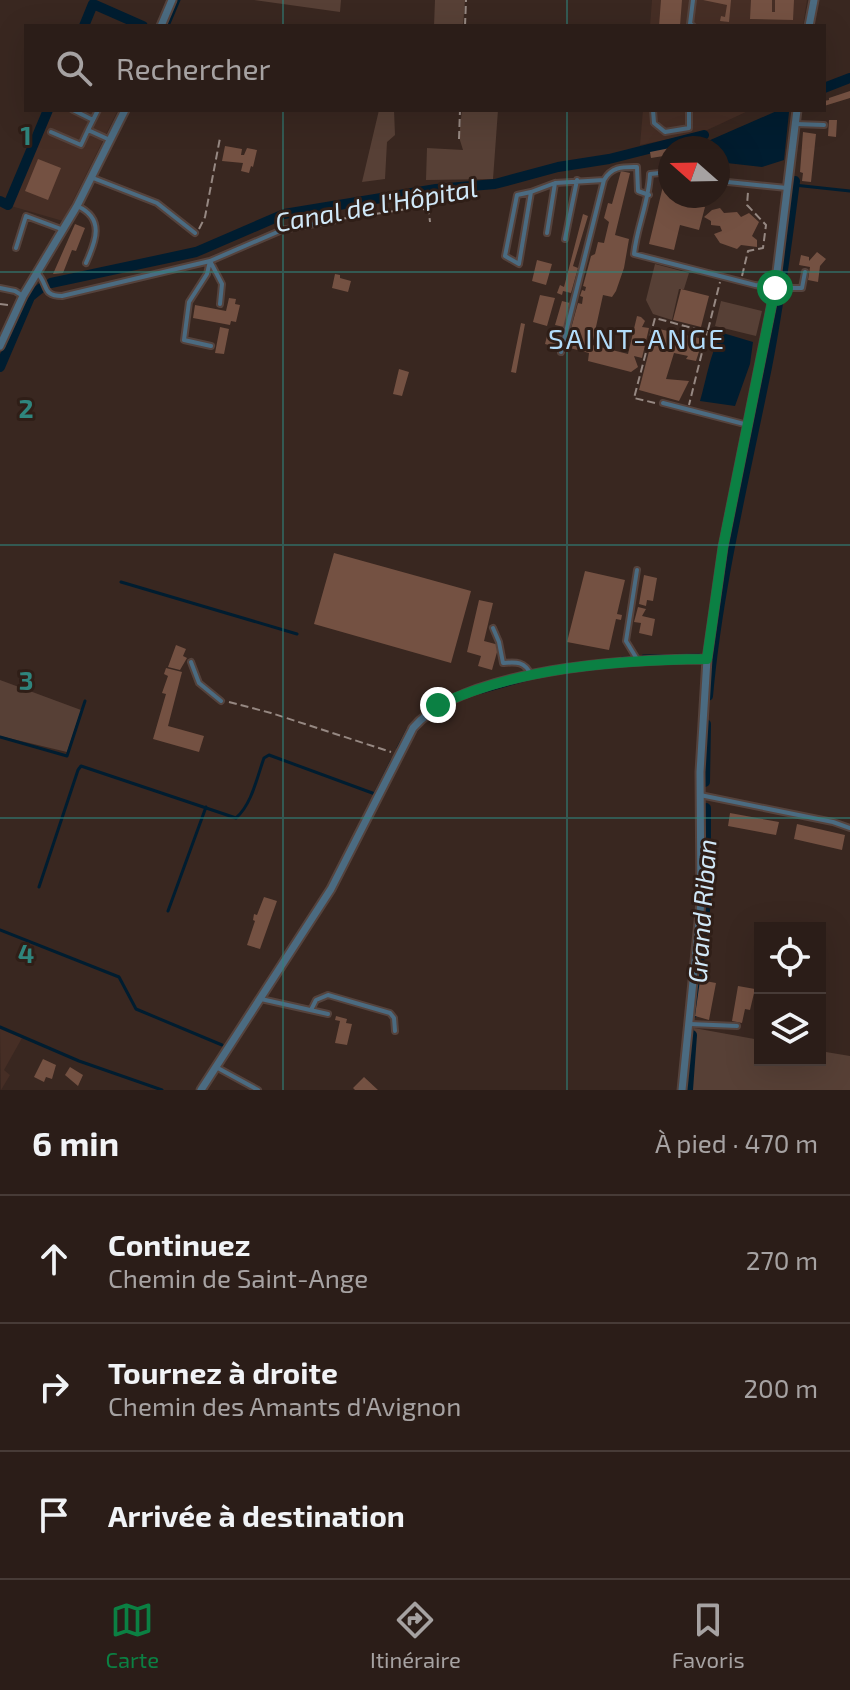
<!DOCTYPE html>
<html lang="fr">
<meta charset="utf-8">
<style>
body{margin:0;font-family:"Exo 2",sans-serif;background:#372a25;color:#f1f3f6}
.controls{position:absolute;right:24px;bottom:24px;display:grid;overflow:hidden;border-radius:0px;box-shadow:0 8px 32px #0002}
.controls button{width:72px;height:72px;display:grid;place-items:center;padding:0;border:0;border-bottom:2px solid #473b37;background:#2b1d18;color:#f1f3f6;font:40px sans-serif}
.compass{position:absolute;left:658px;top:136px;width:72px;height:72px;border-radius:50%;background:#2b1d18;box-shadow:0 8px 32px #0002;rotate:290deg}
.stop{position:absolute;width:24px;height:24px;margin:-18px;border:6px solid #0b8043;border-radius:50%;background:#fff}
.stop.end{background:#0b8043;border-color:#fff;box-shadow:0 2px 8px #0008}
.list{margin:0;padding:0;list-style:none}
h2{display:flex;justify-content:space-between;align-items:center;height:104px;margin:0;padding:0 32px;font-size:34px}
h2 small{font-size:26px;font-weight:400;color:#a6a2a2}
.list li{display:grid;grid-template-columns:52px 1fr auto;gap:24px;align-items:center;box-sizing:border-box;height:128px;padding:0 32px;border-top:2px solid #473b37}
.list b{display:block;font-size:30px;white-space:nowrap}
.list p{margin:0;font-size:26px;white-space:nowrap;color:#a6a2a2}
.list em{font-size:26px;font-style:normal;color:#a6a2a2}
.icon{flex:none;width:44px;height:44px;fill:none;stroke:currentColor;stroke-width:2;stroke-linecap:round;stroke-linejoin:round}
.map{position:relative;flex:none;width:850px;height:1090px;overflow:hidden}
.search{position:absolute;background:#2b1d18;box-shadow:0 8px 32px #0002;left:24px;right:24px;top:24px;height:88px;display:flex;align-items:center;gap:20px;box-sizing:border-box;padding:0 28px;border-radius:0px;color:#a6a2a2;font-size:30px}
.sheet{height:488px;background:#2b1d18}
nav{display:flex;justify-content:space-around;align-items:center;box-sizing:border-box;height:112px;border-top:2px solid #473b37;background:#2b1d18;font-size:22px;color:#a6a2a2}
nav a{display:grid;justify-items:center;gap:4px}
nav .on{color:#0b8043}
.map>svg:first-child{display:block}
</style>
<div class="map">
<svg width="850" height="1090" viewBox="0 0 850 1090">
<rect width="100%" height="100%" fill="#392720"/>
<path fill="#462e25" d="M652,0H807L803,26H650Z
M51,110H118L63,221L11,206Z
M643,110H750L703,132L640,145Z
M0,1029L22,1038L4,1070L10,1075L1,1090Z"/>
<path fill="#574036" d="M254,0H341L340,12Z
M435,0H465L463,26H434Z
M379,110H394L395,135L387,142L385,179L362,182Z
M462,110H498L493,179L426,180L427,148L463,150L459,137Z
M655,264L689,273L684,289H679L672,320L653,314L646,300Z
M721,301L762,311L756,336L715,326Z
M0,680L81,710L67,752L0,736Z
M694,1028L760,1040V1060H820V1051L850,1056V1090H688Z"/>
<path fill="#001d30" d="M779,110L789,112L784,160L762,167L718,162V148H692Z
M723,333L753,342L750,364L735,406L700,401C706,382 711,347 723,333Z"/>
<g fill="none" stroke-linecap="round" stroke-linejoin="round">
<path stroke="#001d30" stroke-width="3" d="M168,26L179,0
M794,185L850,191
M121,582L297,634
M643,656L699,655
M622,658H627
M583,670L620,666
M482,692L536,677
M415,732L420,726
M0,737L67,756L85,701
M398,748L408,729
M39,887L78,770L81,766L236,818C252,804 257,777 264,758L269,755L375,794L392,760
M168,911L206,807
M0,930L119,977L136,1009L222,1045
M0,1027L79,1061L162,1090"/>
<path stroke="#001d30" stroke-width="10" d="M84,26L93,4L143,26
M824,88L850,78
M0,201L8,205L48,110
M51,283L196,252L284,214L436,189L495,184L558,167L609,159L704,135
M0,367L30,297L41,288
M708,696C718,585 745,476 767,367C779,306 787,244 795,181
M705,782L706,724
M693,1013L706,902V808
M688,1090L692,1035"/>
</g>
<path fill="#745142" d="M661,0H682L680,26H659Z
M703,0H731L729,22L720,21L721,16L725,17L727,5Z
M751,0H772V12H775V0H794L793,20L750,19Z
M850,91V98L824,106V101L829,100V98Z
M829,120H837L836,137L828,136Z
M803,132L816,134L811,182L802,181L803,173L800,172Z
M225,146L242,149L241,155H244L247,148L257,150L253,167L251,166L249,173L241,171L243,163L222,161Z
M670,148V155L651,158L650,152Z
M38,159L61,168L48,200L25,191Z
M621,171L630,173L615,235L629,239L624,268L616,291L612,297L603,295L592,345L628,354L637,316L641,317L645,321L642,327L649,328L642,358L634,356L638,367L631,372L588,361L589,353L566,347L578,303L582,304L583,297L580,296L582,290L585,291L586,287L583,286L591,256L595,254L598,242L604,243L609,222L604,218L608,203L612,204Z
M664,182L670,183V196H688L686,203L705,207L699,230L680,225L674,250L649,244Z
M720,208L724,213L737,212L741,217L749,213L759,222L752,236L757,240V247L741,245L737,249L720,243L714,234L722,231L720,226L711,225V221L704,217L712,210Z
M583,214L588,216L573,266L578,268L571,293L563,291L562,295L557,293L560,285L564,287Z
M75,224L85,228L76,251L72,250L63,273L53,274Z
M817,252L826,259L820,266L818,282L808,280L810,267L799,265L801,255L809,257V261Z
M537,260L552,264L546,285L532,281Z
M335,274L340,275V278L351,281L348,292L332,288Z
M681,289L709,296L701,327L673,320Z
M540,295L555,298L547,326L533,322Z
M229,298L236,299L235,304L240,305L236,322L231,321L230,325L193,318L195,305L226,311Z
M562,301L570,303L564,327L555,325Z
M521,323L525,324L516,373L511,372Z
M220,327L229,329L224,354L215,353Z
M655,328L703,339L696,361L686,359L688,356L674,353L666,379L689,381L679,401L639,390Z
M548,332L562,335L559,348L545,344Z
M399,369L409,372L402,396L393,394Z
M334,553L471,591L451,663L314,624Z
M585,571L625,580L617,614L622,615L621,620L616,619L609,650L567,642Z
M644,575L657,578L653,601L647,600L646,606L639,604Z
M479,600L493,603L484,641L499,645L492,670L478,666L481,656L467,652Z
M638,607L646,609L642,616L655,619L652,636L639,633L641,623L634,622Z
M176,645L186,649L183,656L187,658L180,670L168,667Z
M166,668L182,672L168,726L204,736L199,752L153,739L166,694L162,693L168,676L164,674Z
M730,813L779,822L776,835L728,826Z
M797,824L845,835L842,850L794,839Z
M264,897L277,901L260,949L247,945L255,921L253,920L254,914L257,915Z
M700,980L716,983L709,1020L695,1016Z
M738,986L755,989L750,1010L745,1009L742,1023L732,1021Z
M336,1016L347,1019L346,1023L352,1024L347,1045L335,1043L340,1021L335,1020Z
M43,1059L56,1065L52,1079L46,1077L44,1082L34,1077Z
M70,1067L83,1075L78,1086L65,1075Z
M364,1077L378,1090H355L353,1088Z"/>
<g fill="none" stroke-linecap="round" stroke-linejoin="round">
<g stroke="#55433d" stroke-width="8">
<path id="service" d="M693,26L690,24L693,0
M73,110L93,120
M98,110L88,130L110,140
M653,110L654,123L665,132L689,128V110
M796,124L824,125
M51,132L81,145L88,130
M670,172L650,174C649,202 637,226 634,254L755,285L775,288H802L805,272
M93,178L157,203L195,233
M718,181L787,188
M531,192L517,195L505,256L519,264L531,192L555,183
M77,206C105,218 96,241 86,263
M547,233L555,183L604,180C612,166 623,167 637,167L638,191L649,195
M565,239L577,180
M16,248L26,216L61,229
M210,261L207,274L189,302L184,340L211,346
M210,261L222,284L220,304
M37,273C49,284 41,296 62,296L210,261L282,230L336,220
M0,288L15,291L23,296
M561,352L604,180
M663,403L748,425
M493,628L499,642L503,663C516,662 525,661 531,675
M637,659L626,641L637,570
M191,662L199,683L221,701
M700,795L833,822L850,828
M261,999L328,1014
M312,1008L316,1000L328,995L390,1013L394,1018L395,1031
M690,1024L737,1026
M216,1067L258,1090"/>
</g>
<g stroke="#55433d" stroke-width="11">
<path id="minor" d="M161,26L172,0
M809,26L814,0
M0,346L23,296L77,206L125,110
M201,1090L331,889L413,728C464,668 631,659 707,659
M682,1090L701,902L700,772L707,659L723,547L775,288L797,110"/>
</g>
<path stroke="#968882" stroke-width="2" stroke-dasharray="8 4" stroke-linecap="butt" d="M465,26L466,0
M459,139L460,110
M341,219L421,207L429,213L430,222
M199,229L205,217L220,138
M742,276L748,251L763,248L766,225L747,205L748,192
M0,304L9,305
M708,330L720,282
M655,403L634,398L655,318L707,332L689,405
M229,702L271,713L391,752"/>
<use href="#service" stroke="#4b6b81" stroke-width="4"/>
<use href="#minor" stroke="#4b6b81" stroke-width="7"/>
</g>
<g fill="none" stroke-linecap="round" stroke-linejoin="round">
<path stroke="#0b8043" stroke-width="10" d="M438,705C521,667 616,660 707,659L723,547L775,288"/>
</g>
<path fill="none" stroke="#2f857d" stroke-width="2" stroke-opacity="0.55" d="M283,0V26M567,0V26M283,110V1090M567,110V1090M0,272H850M0,545H850M0,818H850"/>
<g text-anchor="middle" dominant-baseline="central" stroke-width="6" stroke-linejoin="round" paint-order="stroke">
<g font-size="26" font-style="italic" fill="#d0e8f8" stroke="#2f1e17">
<text transform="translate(376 204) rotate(-10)">Canal de l'Hôpital</text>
<text transform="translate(701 911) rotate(-86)">Grand Riban</text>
</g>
<g font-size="28" letter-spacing="2" fill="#b2dcfa" stroke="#2f1e17">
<text x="637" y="338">SAINT-ANGE</text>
</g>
</g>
<g font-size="26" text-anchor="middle" font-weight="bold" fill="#2f857d" stroke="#2f1e17" stroke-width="6" stroke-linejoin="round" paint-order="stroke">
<text x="26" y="145">1</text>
<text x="26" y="418">2</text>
<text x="26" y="690">3</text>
<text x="26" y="963">4</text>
</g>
</svg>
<div class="controls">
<button><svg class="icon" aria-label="locate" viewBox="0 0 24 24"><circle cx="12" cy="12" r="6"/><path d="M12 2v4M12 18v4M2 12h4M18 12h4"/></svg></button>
<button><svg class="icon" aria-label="layers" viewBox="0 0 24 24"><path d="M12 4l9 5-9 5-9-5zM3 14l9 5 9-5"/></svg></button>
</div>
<svg class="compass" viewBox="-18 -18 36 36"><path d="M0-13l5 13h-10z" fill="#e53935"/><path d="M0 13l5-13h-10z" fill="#a6a2a2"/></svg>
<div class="stop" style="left:775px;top:288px"></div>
<div class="stop end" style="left:438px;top:705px"></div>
<div class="search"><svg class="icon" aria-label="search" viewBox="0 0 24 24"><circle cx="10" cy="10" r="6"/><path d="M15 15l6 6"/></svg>Rechercher</div>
</div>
<section class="sheet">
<h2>6 min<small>À pied · 470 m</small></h2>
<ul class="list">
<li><svg class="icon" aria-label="ahead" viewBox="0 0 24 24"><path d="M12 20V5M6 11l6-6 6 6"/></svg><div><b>Continuez</b><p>Chemin de Saint-Ange</p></div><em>270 m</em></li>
<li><svg class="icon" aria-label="right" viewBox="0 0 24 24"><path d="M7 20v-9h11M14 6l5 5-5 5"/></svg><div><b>Tournez à droite</b><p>Chemin des Amants d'Avignon</p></div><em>200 m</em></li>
<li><svg class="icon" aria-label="arrive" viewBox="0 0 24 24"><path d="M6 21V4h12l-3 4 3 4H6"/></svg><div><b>Arrivée à destination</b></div></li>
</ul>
</section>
<nav>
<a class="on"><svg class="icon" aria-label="map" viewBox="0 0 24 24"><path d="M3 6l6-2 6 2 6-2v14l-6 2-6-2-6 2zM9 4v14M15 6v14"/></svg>Carte</a>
<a><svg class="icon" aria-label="directions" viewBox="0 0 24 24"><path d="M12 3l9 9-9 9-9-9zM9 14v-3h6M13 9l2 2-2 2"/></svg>Itinéraire</a>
<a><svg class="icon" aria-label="saved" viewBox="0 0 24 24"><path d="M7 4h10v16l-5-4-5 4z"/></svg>Favoris</a>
</nav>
